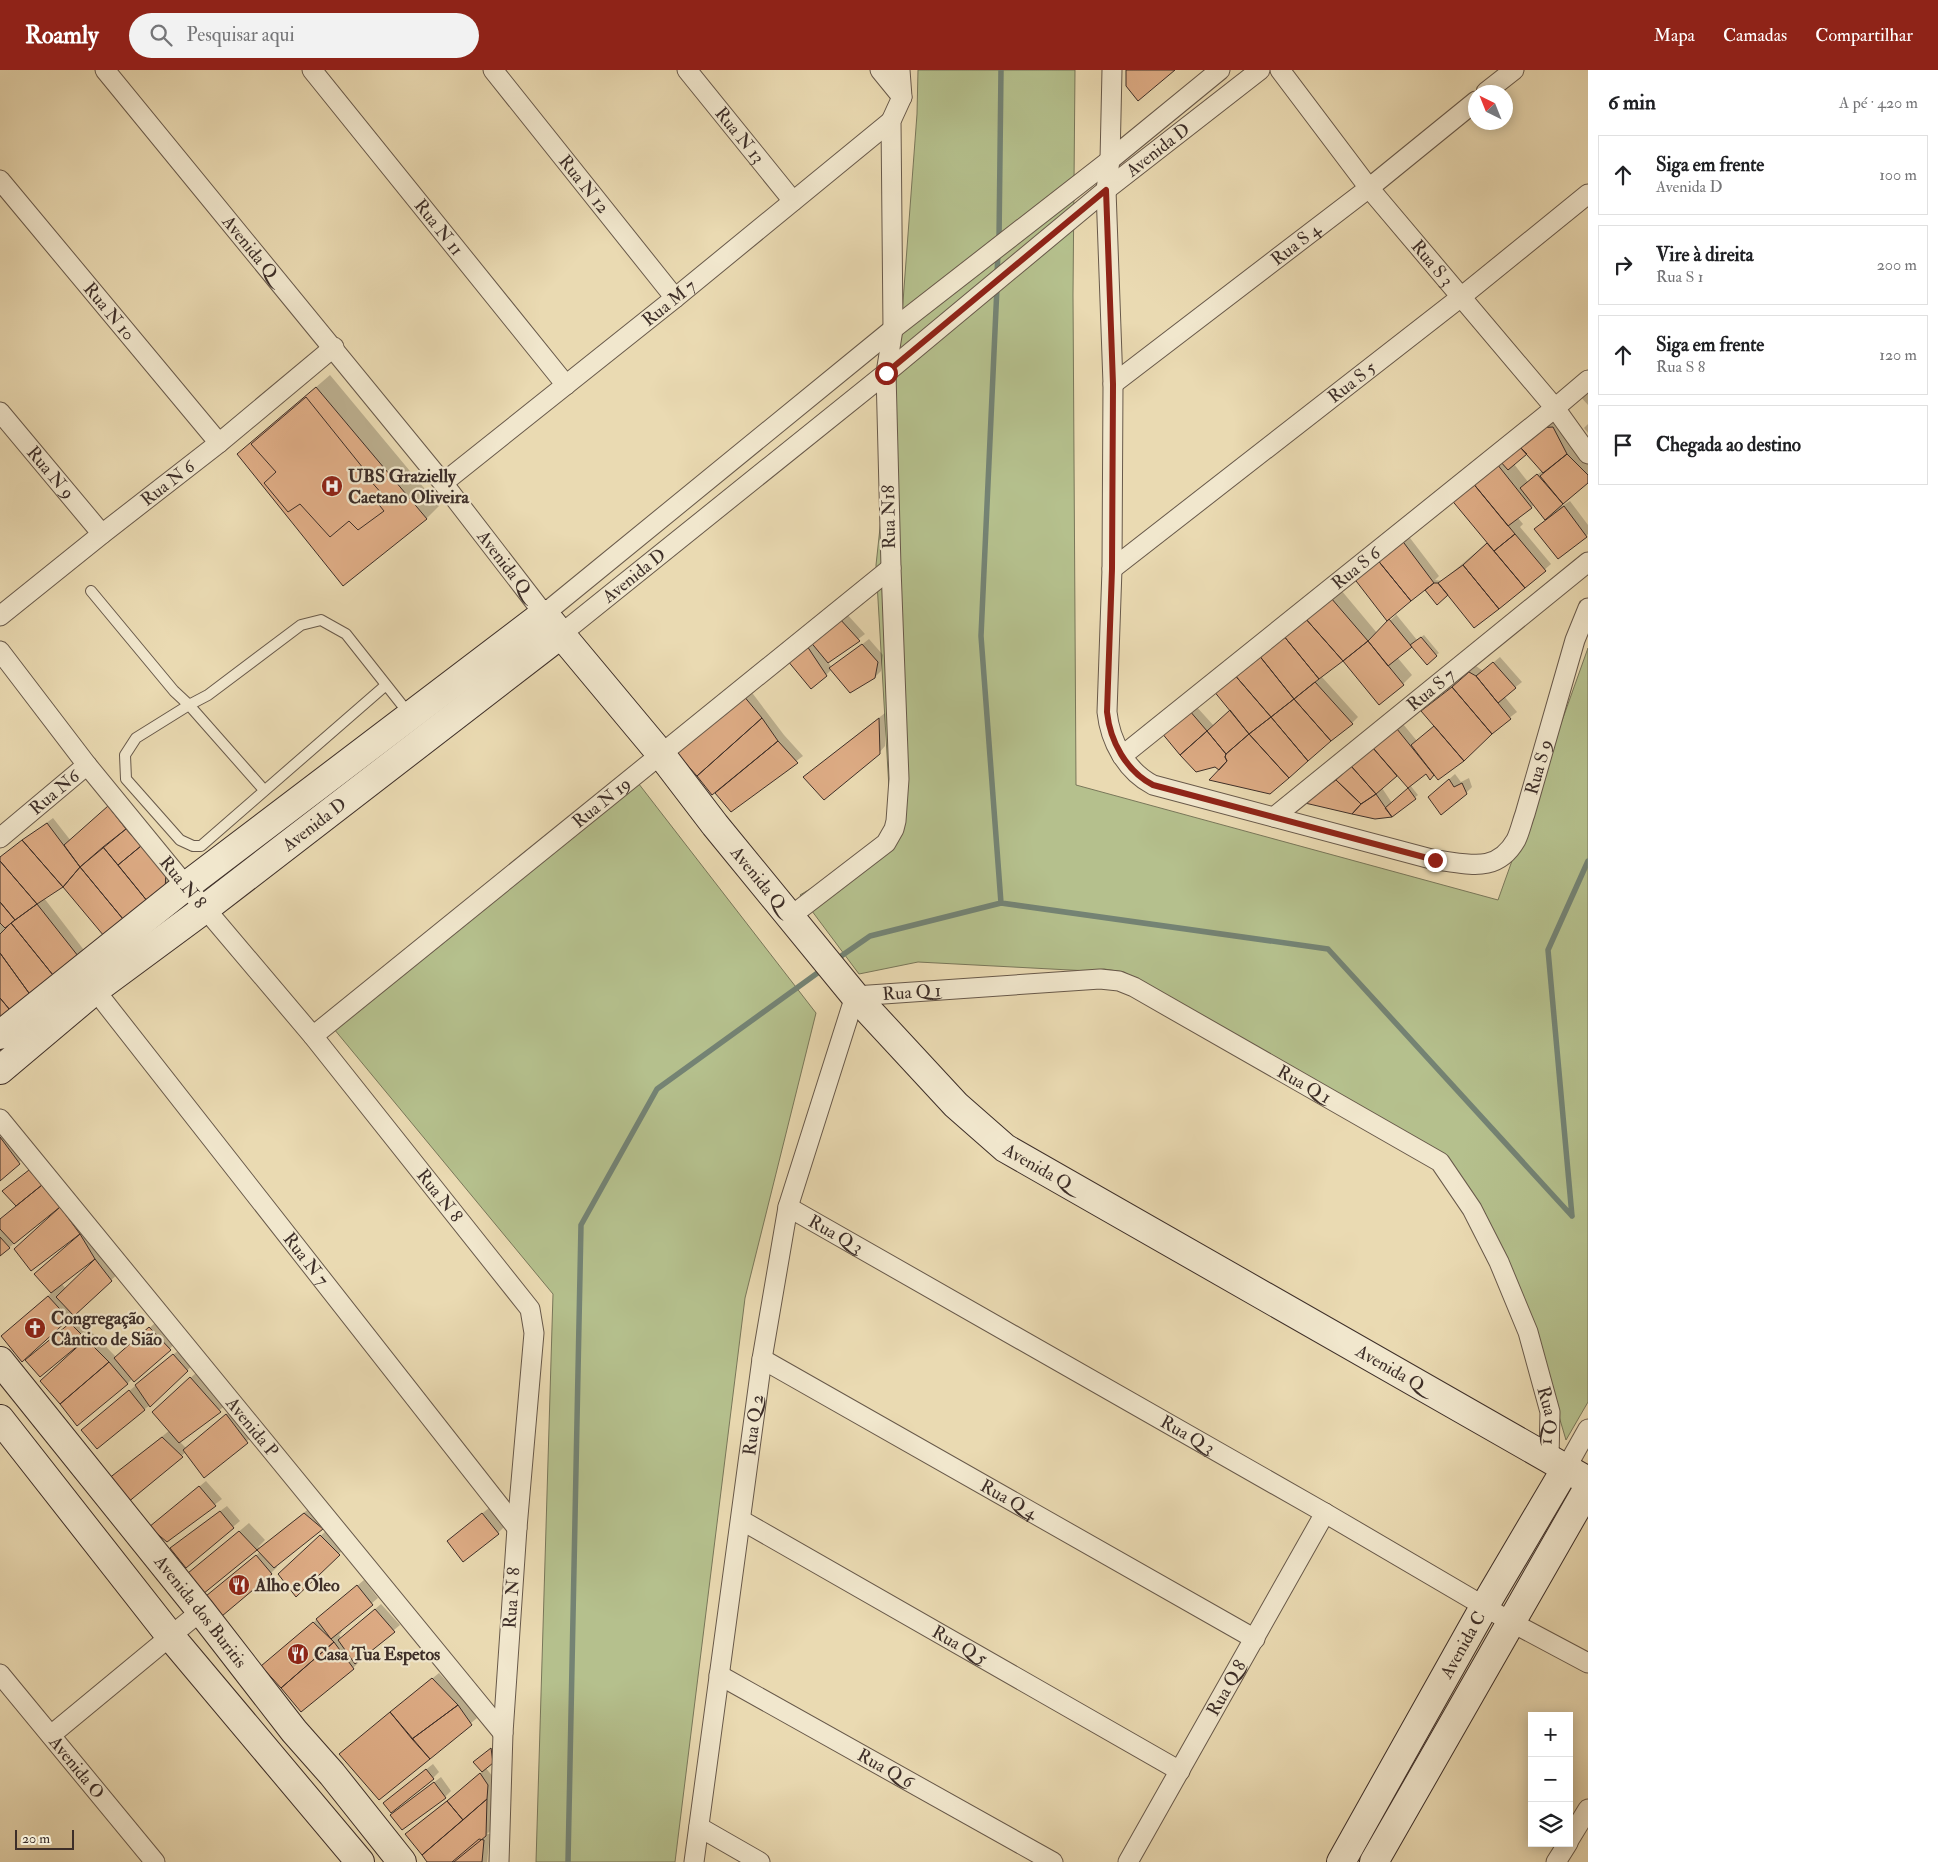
<!DOCTYPE html>
<html lang="pt">
<meta charset="utf-8">
<style>
body{margin:0;font-family:"IM FELL Double Pica",serif;background:#f2f2f2;color:#202124}
.controls{position:absolute;right:15px;bottom:15px;display:grid;overflow:hidden;border-radius:0px;box-shadow:0 2px 12px #0003}
.controls button{width:45px;height:45px;display:grid;place-items:center;padding:0;border:0;border-bottom:1px solid #e0e0e0;background:#fff;color:#202124;font:25px sans-serif}
.compass{position:absolute;left:1468px;top:15px;width:45px;height:45px;border-radius:50%;background:#fff;box-shadow:0 2px 12px #0003;rotate:317deg}
.scale{position:absolute;left:15px;bottom:12px;width:59px;box-sizing:border-box;padding-left:5px;border:2px solid #3d2e28;border-top:0;font-size:14px;line-height:18px;white-space:nowrap;color:#3d2e28;-webkit-text-stroke:4px #f1e7cd;paint-order:stroke}
.stop{position:absolute;width:15px;height:15px;margin:-11px;border:4px solid #8f2418;border-radius:50%;background:#fff}
.stop.end{background:#8f2418;border-color:#fff;box-shadow:0 1px 5px #0008}
.list{margin:0;padding:0;list-style:none}
h2{display:flex;justify-content:space-between;align-items:center;height:65px;margin:0;padding:0 20px;font-size:21px}
h2 small{font-size:16px;font-weight:400;color:#757577}
.list li{display:grid;grid-template-columns:32px 1fr auto;gap:15px;align-items:center;box-sizing:border-box;height:80px;margin:0 10px 10px;padding:0 10px;border:1px solid #e0e0e0;border-radius:0px}
.list b{display:block;font-size:19px;white-space:nowrap}
.list p{margin:0;font-size:16px;white-space:nowrap;color:#757577}
.list em{font-size:16px;font-style:normal;color:#757577}
.icon{flex:none;width:28px;height:28px;fill:none;stroke:currentColor;stroke-width:2;stroke-linecap:round;stroke-linejoin:round}
.map{position:relative;flex:none;width:1588px;height:1792px;overflow:hidden}
header{display:flex;align-items:center;gap:30px;box-sizing:border-box;height:70px;padding:0 25px;background:#8f2418;color:#fff}
header strong{font-size:24px}
nav{display:flex;gap:28px;margin-inline-start:auto;font-size:18px}
.search{width:350px;height:45px;background:#f2f2f2;display:flex;align-items:center;gap:12px;box-sizing:border-box;padding:0 18px;border-radius:28px;color:#757577;font-size:19px}
main{display:flex}
aside{flex:1;background:#fff}
.map>svg:first-child{display:block}
</style>
<header>
<strong>Roamly</strong>
<div class="search"><svg class="icon" aria-label="search" viewBox="0 0 24 24"><circle cx="10" cy="10" r="6"/><path d="M15 15l6 6"/></svg>Pesquisar aqui</div>
<nav><a>Mapa</a><a>Camadas</a><a>Compartilhar</a></nav>
</header>
<main>
<div class="map">
<svg width="1588" height="1792" viewBox="0 0 1588 1792">
<rect width="100%" height="100%" fill="#eadab2"/>
<filter id="stains"><feTurbulence type="fractalNoise" baseFrequency=".004" numOctaves="4"/><feColorMatrix values="0 0 0 0 .2 0 0 0 0 .09 0 0 0 0 .02 0 0 0 .5 -.17"/></filter>
<radialGradient id="worn" r=".72"><stop offset=".6" stop-color="#630" stop-opacity="0"/><stop offset="1" stop-color="#630" stop-opacity=".3"/></radialGradient>
<path fill="#b5c08d" stroke="#79775a" d="M918,0H1075L1073,225L1076,715L1498,830L1588,578V1332L1566,1370L1534,1262L1446,1087L1124,902L1104,899L1089,901L918,892L859,904L800,825L892,770L876,495L900,272L917,44Z
M635,709L816,943L745,1228L675,1792H536L553,1224L334,959Z"/>
<path fill="#0003" fill-rule="evenodd" d="M330,305L439,436L427,448L343,514L239,384Z
M1588,316V335L1579,325Z
M1559,351L1573,378L1588,393V412L1561,435L1562,436L1570,431L1588,455V464L1586,466L1546,450L1534,435L1518,448L1523,454L1520,457L1551,494L1525,517L1474,556L1448,524L1429,515L1395,543L1417,570L1424,565L1439,583L1436,585L1412,575L1397,587L1412,605L1403,614L1342,590L1321,606L1358,647L1352,653L1226,694L1162,662L1195,635L1214,656L1231,640L1341,520L1377,563L1396,545L1355,507L1407,464L1439,506L1435,510L1442,511L1488,472L1452,428L1544,353ZM1527,383L1543,400L1528,412L1514,394Z
M1588,354V363L1584,358Z
M845,542L865,564L828,592L832,598L869,569L883,585L881,601L875,607L832,599L826,605L789,590Z
M1500,587L1522,612L1504,626L1517,642L1430,708L1426,702L1410,715L1418,725L1392,746L1313,727L1344,704L1403,654L1417,671L1435,656L1423,641L1476,596L1483,601ZM1397,705L1409,718L1392,733L1382,718Z
M750,620L784,665L803,686L731,740L675,679Z
M885,643V676L879,683L811,701Z
M1455,704L1461,712L1469,708L1472,717L1466,723L1436,721Z
M115,731L172,795L171,814L122,848L63,815L44,828L87,884L0,952V788L53,748L71,771Z
M0,1054L25,1087L0,1109Z
M36,1095L118,1204L68,1248L3,1266L52,1222L73,1170L51,1143L0,1185V1150L17,1135L3,1121ZM94,1188L95,1190L66,1219L61,1213Z
M77,1247L117,1288L156,1252L176,1273L134,1310L133,1308L127,1314L70,1282L33,1284Z
M180,1279L194,1294L150,1335L97,1377L89,1354Z
M197,1302L226,1335L179,1371L186,1378L232,1339L253,1366L204,1406L186,1382L127,1432L110,1409L170,1360L160,1336Z
M206,1411L222,1429L167,1471L157,1451Z
M227,1436L240,1451L186,1496L171,1478Z
M311,1437L328,1453L276,1495L277,1497L271,1503L222,1544L214,1520L260,1482L257,1479L203,1522L190,1503L249,1453L265,1470L258,1477L260,1478Z
M489,1438L504,1457L498,1463L455,1465Z
M327,1460L345,1478L296,1525L286,1498Z
M364,1510L378,1528L340,1560L342,1562L339,1565L341,1568L381,1534L400,1555L358,1590L359,1592L353,1598L272,1587Z
M439,1603L463,1629L477,1648L379,1729L347,1678Z
M497,1674L498,1685L485,1697L494,1708L492,1759L487,1764H490L487,1792H429L413,1758L483,1701L475,1692Z
M433,1694L439,1702L433,1708L391,1727Z
M441,1707L451,1721L445,1727L398,1740Z"/>
<g fill="none" stroke-linecap="round" stroke-linejoin="round">
<path stroke="#748374" stroke-width="5.5" d="M999,170L1001,0
M997,205L998,182
M997,217L981,566L1001,833
M834,891L870,866L1001,833L1328,879L1572,1146
M1572,1146L1548,880L1588,791
M568,1792L581,1155L657,1019L823,899"/>
</g>
<path fill="#deac85" stroke="#3d2e28" d="M1126,0H1175L1138,31L1126,16Z
M316,317L427,449L343,516L237,384Z
M306,327L363,398L361,400L383,425L376,431L384,441L358,460L349,451L330,467L300,434L288,442L264,413L276,402L251,374Z
M1553,357L1567,384L1543,403L1519,376L1537,358Z
M1519,376L1527,384L1508,400L1500,391Z
M1567,384L1588,405V413L1563,434L1540,406Z
M1497,394L1532,438L1508,456L1472,412Z
M1537,404L1563,434L1545,450L1520,418Z
M1472,412L1515,464L1494,481L1450,428Z
M1564,436L1587,467L1558,489L1534,459Z
M1515,464L1546,501L1525,518L1494,481Z
M1401,469L1434,513L1411,531L1376,488Z
M1487,473L1525,518L1499,539L1463,495Z
M1376,488L1411,531L1387,551L1353,507Z
M1463,495L1499,539L1474,558L1438,513Z
M1434,513H1438L1448,525L1437,535L1425,520Z
M1331,528L1368,571L1343,591L1305,548Z
M839,548L860,571L828,593L809,570Z
M1305,548L1343,591L1319,609L1283,565Z
M1389,549L1412,577L1388,596L1368,571Z
M1283,565L1319,609L1294,629L1258,584Z
M1421,567L1437,586L1427,595L1410,575Z
M1368,571L1404,615L1379,635L1343,591Z
M862,574L878,592L875,608L850,623L829,598Z
M807,576L827,606L811,619L787,590Z
M1258,584L1294,629L1271,647L1233,603Z
M1493,592L1516,618L1498,633L1476,606Z
M1469,602L1476,606L1511,649L1492,664L1452,617Z
M1233,603L1271,647L1249,664L1213,620Z
M1315,612L1353,654L1331,671L1294,629Z
M1452,617L1492,664L1464,691L1421,641Z
M743,625L762,648L697,706L673,679Z
M1294,629L1331,671L1308,691L1271,647Z
M1189,640L1207,661L1180,685L1161,662Z
M1230,640L1249,664L1226,684L1207,661Z
M1271,647L1308,691L1289,708L1249,664Z
M762,648L778,671L712,725L697,706Z
M879,648L880,684L824,730L803,707Z
M1434,656L1464,691L1438,710L1411,675Z
M1397,659L1434,705L1430,710L1426,704L1408,718L1373,678Z
M1207,661L1226,684L1225,687L1227,691L1219,700L1215,697L1196,702L1180,685Z
M1249,664L1289,708L1270,724L1209,710L1227,691L1225,687L1226,684Z
M778,671L798,693L731,742L715,723Z
M1373,678L1397,706L1376,724L1351,696Z
M1351,696L1376,724L1361,734L1336,710Z
M1449,709L1454,717L1462,713L1467,724L1441,745L1428,727Z
M1336,710L1361,734L1352,744L1305,733Z
M1408,718L1416,729L1392,747L1385,738Z
M1376,724L1392,747L1375,749L1352,744L1361,734Z
M108,736L126,759L80,797L64,775Z
M47,753L80,797L63,817L22,770Z
M126,759L141,776L118,795L103,777Z
M22,770L63,817L37,834L0,791V787Z
M141,776L166,801L165,821L148,832L118,795Z
M103,777L148,832L123,849L80,797Z
M0,791L37,834L15,850L0,832Z
M80,797L123,849L104,866L63,817Z
M0,832L15,850L5,858L0,853Z
M37,834L82,891L57,910L11,853Z
M11,853L57,910L34,930L0,883V864Z
M0,883L34,930L15,946L0,928Z
M0,928L15,946L0,954Z
M0,1067L20,1094L0,1111Z
M29,1100L42,1115L16,1136L2,1121Z
M42,1115L60,1137L14,1174L0,1159V1149Z
M60,1137L80,1164L31,1201L14,1179Z
M80,1164L95,1189L51,1223L34,1204Z
M0,1167L10,1178L0,1186Z
M95,1189L112,1211L74,1246L56,1227Z
M48,1226L69,1249L22,1292L1,1266Z
M70,1253L86,1269L40,1307L25,1290Z
M149,1257L171,1280L134,1312L114,1288Z
M86,1269L109,1292L60,1334L40,1311Z
M173,1284L188,1301L150,1337L135,1315Z
M109,1292L128,1314L77,1356L60,1334Z
M190,1307L221,1342L179,1373L152,1342Z
M129,1320L145,1340L97,1379L81,1360Z
M226,1344L248,1373L204,1408L183,1380Z
M162,1367L183,1387L127,1433L108,1409Z
M199,1416L216,1436L167,1472L149,1457Z
M220,1441L234,1458L186,1498L170,1478Z
M304,1443L323,1459L274,1498L257,1480Z
M482,1443L499,1464L463,1492L447,1471Z
M239,1461L257,1480L203,1524L188,1503Z
M320,1465L340,1485L296,1527L278,1504Z
M256,1485L272,1504L222,1546L206,1526Z
M357,1515L373,1535L331,1569L316,1549Z
M375,1539L395,1562L355,1594L338,1570Z
M313,1552L334,1572L281,1618L261,1596Z
M334,1572L354,1599L301,1642L281,1618Z
M432,1608L458,1635L412,1669L390,1642Z
M458,1635L472,1655L430,1689L412,1669Z
M390,1642L430,1689L379,1730L339,1684Z
M491,1678L493,1693L482,1702L473,1692Z
M426,1699L434,1709L391,1743L383,1733Z
M480,1703L488,1715L487,1729L463,1750L447,1731Z
M434,1712L446,1728L402,1760L390,1745Z
M487,1729L486,1766L454,1792H427L422,1785Z
M447,1731L463,1750L422,1785L405,1764Z
M479,1769L484,1770L482,1792H452Z"/>
<g fill="none" stroke-linecap="round" stroke-linejoin="round">
<g stroke="#68594a" stroke-width="12">
<path id="lane" d="M91,521L174,621L189,635L208,625L301,555L321,550L346,564L410,645
M264,720L189,635L136,668L125,685L126,709L180,770L193,776H201L386,615"/>
</g>
<g stroke="#68594a" stroke-width="21">
<g id="street">
<path id="s1" d="M105,0L443,413L544,544L893,259L1110,90L1220,0"/>
<path id="s2" d="M312,0L566,315"/>
<path id="s3" d="M493,0L675,228"/>
<path id="s4" d="M687,0L793,131"/>
<path d="M880,0L902,27"/>
<path id="s5" d="M1112,0L1110,90L1106,120L1113,314L1112,499L1107,642C1110,671 1126,701 1153,715L1435,790C1467,793 1496,805 1516,770C1520,762 1522,752 1525,744L1575,570L1588,538"/>
<path id="s6" d="M1280,0L1369,118L1555,338L1588,384"/>
<path d="M1486,22L1514,0"/>
<path id="s7" d="M0,110L219,373"/>
<path id="s8" d="M1113,314L1369,118L1476,31"/>
<path id="s9" d="M0,342L102,464"/>
<path id="s10" d="M443,413L675,228L891,51"/>
<path id="s11" d="M1112,499L1461,227L1588,124"/>
<path id="s12" d="M0,546L102,464L219,373L334,277"/>
<path id="s13" d="M560,565L886,303L1106,120L1260,0"/>
<path id="s14" d="M0,581L87,695L186,816L313,966L530,1239L534,1263L517,1458L503,1663L499,1792"/>
<path id="s15" d="M1122,686L1555,338L1588,310"/>
<path id="s16" d="M1274,747L1588,492"/>
<path id="s17" d="M0,768L87,695"/>
<path d="M791,846L886,773L894,759L896,751L899,709L891,498L886,303L893,259L891,51L902,27L900,0"/>
<path id="s18" d="M95,920L517,1458"/>
<path id="s19" d="M313,966L891,498"/>
<path id="s20" d="M0,1049L503,1663"/>
<path id="s21" d="M788,1137L1325,1443L1511,1552L1588,1593"/>
<path id="s22" d="M762,1289L1255,1569"/>
<path d="M1566,1398L1588,1359"/>
<path id="s23" d="M741,1450L1180,1701"/>
<path id="s24" d="M0,1604L155,1792"/>
<path id="s25" d="M719,1605L1053,1792"/>
<path d="M51,1665L201,1541"/>
<path d="M699,1757L760,1792"/>
<path d="M1569,1770L1588,1739"/>
<path id="s26" d="M694,1792L762,1289L788,1137L855,926L1100,909L1119,911L1134,917L1440,1092L1472,1139L1499,1192L1528,1262L1550,1342L1549,1388"/>
<path id="s27" d="M1128,1792L1325,1443"/>
<path d="M1556,1792L1568,1773"/>
</g>
</g>
<g stroke="#3d2e28" stroke-width="30">
<g id="secondary">
<path id="s28" d="M0,965L186,816L544,544L660,683L715,755L855,926L956,1035L1005,1078L1588,1411"/>
<path id="s29" d="M0,1000L95,920L206,838L560,565"/>
<path id="s30" d="M0,1291L201,1541L294,1661L332,1704L402,1792"/>
<path d="M0,1349L171,1567L360,1792"/>
<path id="s31" d="M1341,1792L1484,1537L1566,1398"/>
<path d="M1374,1792L1588,1418"/>
</g>
</g>
<use href="#lane" stroke="#f1e7cd" stroke-width="10"/>
<use href="#street" stroke="#f1e7cd" stroke-width="19"/>
<use href="#secondary" stroke="#f1e7cd" stroke-width="28"/>
</g>
<g fill="none" stroke-linecap="round" stroke-linejoin="round">
<path stroke="#8f2418" stroke-width="6" d="M886,303L1106,120L1113,314L1112,499L1107,642C1110,671 1126,701 1153,715L1435,790"/>
</g>
<defs>
<g id="hospital-disc" transform="scale(1.125)"><circle r="9.5" fill="#8f2418" stroke="#f1e7cd"/><path d="M-5-5h3v3.5h4V-5h3V5h-3V1.5h-4V5h-3Z" fill="#fff"/></g>
<g id="church-disc" transform="scale(1.125)"><circle r="9.5" fill="#8f2418" stroke="#f1e7cd"/><path d="M-1.2-6h2.4v3.5h3.3v2.4h-3.3V6h-2.4V-.1h-3.3v-2.4h3.3Z" fill="#fff"/></g>
<g id="restaurant-disc" transform="scale(1.125)"><circle r="9.5" fill="#8f2418" stroke="#f1e7cd"/><path d="M-5-6h1v4h1v-4h1v4h1v-4h1v5L-1.5 .5V6h-2V.5L-5-1ZM5-6V6H3V1.5H1.5Q1.5-4 5-6Z" fill="#fff"/></g>
</defs>
<g fill-rule="evenodd">
<use href="#hospital-disc" x="332" y="416"/>
<use href="#church-disc" x="35" y="1258"/>
<use href="#restaurant-disc" x="239" y="1515"/>
<use href="#restaurant-disc" x="298" y="1584"/>
</g>
<g text-anchor="middle" dominant-baseline="central" stroke-width="4.5" stroke-linejoin="round" paint-order="stroke">
<g font-size="18" fill="#3d2e28" stroke="#f1e7cd">
<text stroke="none"><textPath href="#s4" startOffset="84">Rua N 13</textPath></text>
<text stroke="none"><textPath href="#s13" startOffset="770">Avenida D</textPath></text>
<text stroke="none"><textPath href="#s3" startOffset="146">Rua N 12</textPath></text>
<text stroke="none"><textPath href="#s2" startOffset="202">Rua N 11</textPath></text>
<text stroke="none"><textPath href="#s8" startOffset="230">Rua S 4</textPath></text>
<text stroke="none"><textPath href="#s1" startOffset="229">Avenida Q</textPath></text>
<text stroke="none"><textPath href="#s6" startOffset="246">Rua S 3</textPath></text>
<text stroke="none"><textPath href="#s10" startOffset="289">Rua M 7</textPath></text>
<text stroke="none"><textPath href="#s7" startOffset="171">Rua N 10</textPath></text>
<text stroke="none"><textPath href="#s11" startOffset="304">Rua S 5</textPath></text>
<text stroke="none"><textPath href="#s9" startOffset="79">Rua N 9</textPath></text>
<text stroke="none"><textPath href="#s12" startOffset="214">Rua N 6</textPath></text>
<text transform="translate(889 447) rotate(-91)">Rua N18</text>
<text stroke="none"><textPath href="#s1" startOffset="634">Avenida Q</textPath></text>
<text stroke="none"><textPath href="#s15" startOffset="300">Rua S 6</textPath></text>
<text stroke="none"><textPath href="#s13" startOffset="95">Avenida D</textPath></text>
<text stroke="none"><textPath href="#s16" startOffset="202">Rua S 7</textPath></text>
<text stroke="none"><textPath href="#s5" startOffset="1191">Rua S 9</textPath></text>
<text stroke="none"><textPath href="#s17" startOffset="71">Rua N6</textPath></text>
<text stroke="none"><textPath href="#s19" startOffset="371">Rua N 19</textPath></text>
<text stroke="none"><textPath href="#s29" startOffset="399">Avenida D</textPath></text>
<text stroke="none"><textPath href="#s28" startOffset="1028">Avenida Q</textPath></text>
<text stroke="none"><textPath href="#s14" startOffset="295">Rua N 8</textPath></text>
<text stroke="none"><textPath href="#s26" startOffset="940">Rua Q 1</textPath></text>
<text stroke="none"><textPath href="#s26" startOffset="1360">Rua Q 1</textPath></text>
<text stroke="none"><textPath href="#s28" startOffset="1432">Avenida Q</textPath></text>
<text stroke="none"><textPath href="#s14" startOffset="700">Rua N 8</textPath></text>
<text stroke="none"><textPath href="#s21" startOffset="55">Rua Q 3</textPath></text>
<text stroke="none"><textPath href="#s18" startOffset="342">Rua N 7</textPath></text>
<text stroke="none"><textPath href="#s28" startOffset="1838">Avenida Q</textPath></text>
<text stroke="none"><textPath href="#s26" startOffset="1795">Rua Q 1</textPath></text>
<text stroke="none"><textPath href="#s26" startOffset="441">Rua Q 2</textPath></text>
<text stroke="none"><textPath href="#s20" startOffset="398">Avenida P</textPath></text>
<text stroke="none"><textPath href="#s21" startOffset="460">Rua Q 3</textPath></text>
<text stroke="none"><textPath href="#s22" startOffset="284">Rua Q 4</textPath></text>
<text transform="translate(512 1528) rotate(-86)">Rua N 8</text>
<text stroke="none"><textPath href="#s30" startOffset="321">Avenida dos Buritis</textPath></text>
<text stroke="none"><textPath href="#s23" startOffset="252">Rua Q 5</textPath></text>
<text stroke="none"><textPath href="#s31" startOffset="249">Avenida C</textPath></text>
<text stroke="none"><textPath href="#s27" startOffset="200">Rua Q 8</textPath></text>
<text stroke="none"><textPath href="#s24" startOffset="121">Avenida O</textPath></text>
<text stroke="none"><textPath href="#s25" startOffset="191">Rua Q 6</textPath></text>
</g>
<g font-size="18" font-weight="bold" fill="#3d2e28" stroke="#f1e7cd" text-anchor="start">
<text x="348" y="406">UBS Grazielly<tspan x="348" dy="21">Caetano Oliveira</tspan></text>
<text x="51" y="1248">Congregação<tspan x="51" dy="21">Cântico de Sião</tspan></text>
<text x="255" y="1515">Alho e Óleo</text>
<text x="314" y="1584">Casa Tua Espetos</text>
</g>
</g>
<rect width="100%" height="100%" filter="url(#stains)"/>
<rect width="100%" height="100%" fill="url(#worn)"/>
</svg>
<div class="controls">
<button>+</button>
<button>−</button>
<button><svg class="icon" aria-label="layers" viewBox="0 0 24 24"><path d="M12 4l9 5-9 5-9-5zM3 14l9 5 9-5"/></svg></button>
</div>
<svg class="compass" viewBox="-18 -18 36 36"><path d="M0-13l5 13h-10z" fill="#e53935"/><path d="M0 13l5-13h-10z" fill="#757577"/></svg>
<div class="scale">20 m</div>
<div class="stop" style="left:886px;top:303px"></div>
<div class="stop end" style="left:1435px;top:790px"></div>
</div>
<aside>
<h2>6 min<small>A pé · 420 m</small></h2>
<ul class="list">
<li><svg class="icon" aria-label="ahead" viewBox="0 0 24 24"><path d="M12 20V5M6 11l6-6 6 6"/></svg><div><b>Siga em frente</b><p>Avenida D</p></div><em>100 m</em></li>
<li><svg class="icon" aria-label="right" viewBox="0 0 24 24"><path d="M7 20v-9h11M14 6l5 5-5 5"/></svg><div><b>Vire à direita</b><p>Rua S 1</p></div><em>200 m</em></li>
<li><svg class="icon" aria-label="ahead" viewBox="0 0 24 24"><path d="M12 20V5M6 11l6-6 6 6"/></svg><div><b>Siga em frente</b><p>Rua S 8</p></div><em>120 m</em></li>
<li><svg class="icon" aria-label="arrive" viewBox="0 0 24 24"><path d="M6 21V4h12l-3 4 3 4H6"/></svg><div><b>Chegada ao destino</b></div></li>
</ul>
</aside>
</main>
